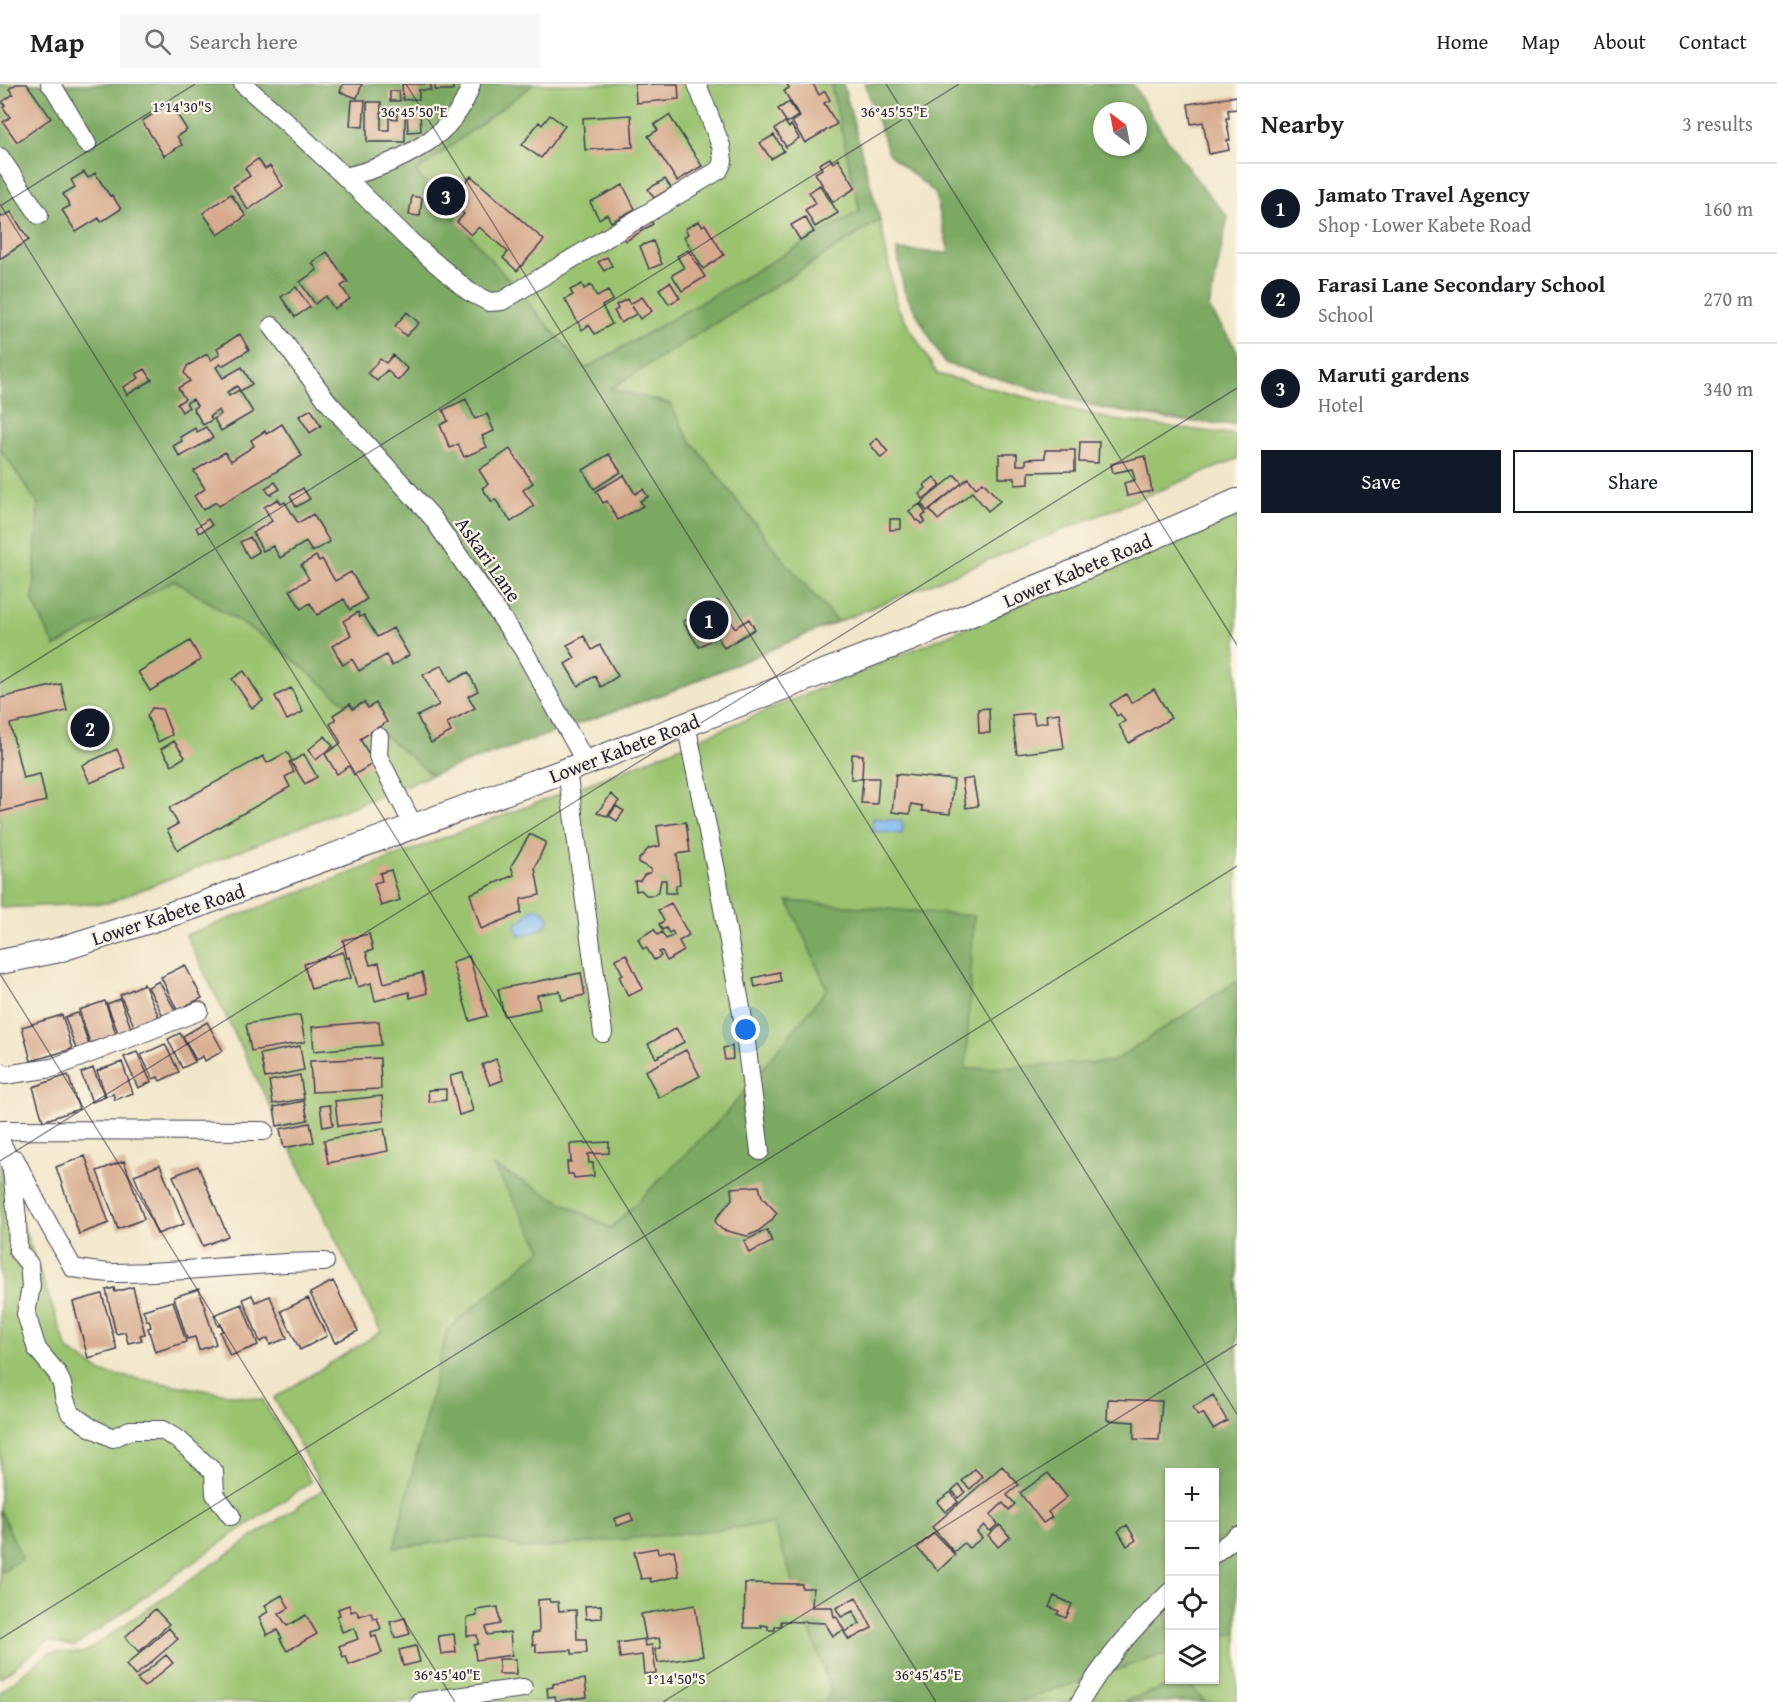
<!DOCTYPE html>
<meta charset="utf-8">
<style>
body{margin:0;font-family:"Gentium Book Plus",serif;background:#f6f6f6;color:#202124}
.controls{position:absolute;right:18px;bottom:18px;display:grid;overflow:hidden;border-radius:0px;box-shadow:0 2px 4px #0004}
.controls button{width:54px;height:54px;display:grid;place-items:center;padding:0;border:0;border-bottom:2px solid #e0e0e0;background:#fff;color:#202124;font:30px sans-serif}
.compass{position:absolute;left:1093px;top:18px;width:54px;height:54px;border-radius:50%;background:#fff;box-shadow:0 2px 4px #0004;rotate:328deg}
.you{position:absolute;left:746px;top:946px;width:21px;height:21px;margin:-15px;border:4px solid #fff;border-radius:50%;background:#1a73e8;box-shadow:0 0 0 9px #1a73e833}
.badge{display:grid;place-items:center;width:39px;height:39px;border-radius:50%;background:#111827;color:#fff;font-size:20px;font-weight:700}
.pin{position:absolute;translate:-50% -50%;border:3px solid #fff;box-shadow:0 2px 6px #0006}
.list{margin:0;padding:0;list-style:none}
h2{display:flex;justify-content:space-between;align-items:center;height:78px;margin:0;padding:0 24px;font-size:26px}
h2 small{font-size:20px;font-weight:400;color:#757577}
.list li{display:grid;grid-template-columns:39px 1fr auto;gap:18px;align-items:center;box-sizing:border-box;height:90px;padding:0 24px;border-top:2px solid #e0e0e0}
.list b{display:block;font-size:22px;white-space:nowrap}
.list p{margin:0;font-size:20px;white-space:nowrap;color:#757577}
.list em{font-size:20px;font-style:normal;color:#757577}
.actions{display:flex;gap:12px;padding:18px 24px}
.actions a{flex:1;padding:14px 0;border:2px solid #111827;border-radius:0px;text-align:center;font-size:21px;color:#111827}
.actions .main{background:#111827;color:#fff}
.icon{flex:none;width:33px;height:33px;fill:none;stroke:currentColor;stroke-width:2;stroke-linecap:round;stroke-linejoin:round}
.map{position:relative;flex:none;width:1237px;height:1618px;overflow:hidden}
header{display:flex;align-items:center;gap:36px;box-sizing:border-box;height:84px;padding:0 30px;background:#fff;border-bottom:2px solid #e0e0e0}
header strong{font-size:28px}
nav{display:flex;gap:33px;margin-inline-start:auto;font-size:21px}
.search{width:420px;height:54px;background:#f6f6f6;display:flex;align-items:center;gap:15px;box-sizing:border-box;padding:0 21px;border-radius:0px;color:#757577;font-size:22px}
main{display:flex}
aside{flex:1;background:#fff}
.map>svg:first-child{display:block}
</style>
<header>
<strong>Map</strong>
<div class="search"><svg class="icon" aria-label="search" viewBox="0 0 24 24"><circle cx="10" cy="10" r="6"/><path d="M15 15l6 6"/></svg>Search here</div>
<nav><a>Home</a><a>Map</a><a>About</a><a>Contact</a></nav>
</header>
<main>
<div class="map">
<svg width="1237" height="1618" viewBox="0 0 1237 1618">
<rect width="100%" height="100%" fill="#fcf5e5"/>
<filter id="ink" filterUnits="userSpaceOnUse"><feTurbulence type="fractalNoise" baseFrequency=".0167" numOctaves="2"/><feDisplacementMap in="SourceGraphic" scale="12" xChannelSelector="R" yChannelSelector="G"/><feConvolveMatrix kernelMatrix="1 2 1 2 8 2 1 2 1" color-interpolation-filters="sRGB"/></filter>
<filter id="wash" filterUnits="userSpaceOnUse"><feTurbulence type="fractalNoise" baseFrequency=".008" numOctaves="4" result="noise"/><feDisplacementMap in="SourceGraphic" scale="24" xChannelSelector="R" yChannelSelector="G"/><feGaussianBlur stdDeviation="1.35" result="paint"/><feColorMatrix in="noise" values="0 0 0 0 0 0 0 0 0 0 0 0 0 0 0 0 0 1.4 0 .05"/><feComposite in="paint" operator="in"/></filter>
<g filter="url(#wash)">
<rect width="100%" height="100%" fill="#f1e6c9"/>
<path fill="#9ac36f" stroke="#5e7255" stroke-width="1.5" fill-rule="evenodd" d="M534,0H831L860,127L585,285L416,88Z
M880,136L897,222L937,290L1114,336L1237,351V375L837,538L778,469L689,355L670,320L610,305Z
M0,364L39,420L33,517L174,495L273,559L432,691L108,819L0,824Z
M1237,431V1618H0V1608L50,1568L83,1569L323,1405L274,1314L381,1248L186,851L624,686ZM1170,1388H1214V1596H1170Z
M0,1079L68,1266L103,1289L263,1316L311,1398L222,1458L74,1563L48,1557L0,1594Z"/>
<path fill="#7ba962" stroke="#4e664e" stroke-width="1.5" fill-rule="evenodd" d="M0,0H534L416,88L585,285L860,127L831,0H843L880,136L610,305L670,320L689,355L778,469L837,538L672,607L432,691L273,559L174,496L55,563L33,518L38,420L0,364Z
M865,0H1133C1160,48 1192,92 1228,133L1209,224L1237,266V341L1182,337L1105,325L944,279L904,207L897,166L949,169L935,109L889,70ZM1102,27H1138V63H1102Z
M788,817L974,832L966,985L1112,978L1237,897V1548L1215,1555L1214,1388H1170L1169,1569L1016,1618H825L831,1607L773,1440L527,1465L482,1453L394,1464L447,1246L542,1165L493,1082L611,1144L724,1032L827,905Z
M0,1425L22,1474L0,1489Z
M1186,1596L1205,1618H1123Z"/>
<path fill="#82b9f2" stroke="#526e96" stroke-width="1.5" d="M873,734L901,737L903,740L902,750L872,747Z
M537,824C567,836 534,851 519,852L515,840L523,836L531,826Z"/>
<g id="blocks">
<path fill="#d7aa8d" d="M16,0H27L51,34L17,58L3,38L10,33L3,23L5,21L2,18L13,10L9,5Z
M343,0H362L357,14L340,8Z
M402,0H431V6H419V15L403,16Z
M435,0H453V6H435Z
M635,0H678L679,15L636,19Z
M787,0H813L819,11L825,7L830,16L824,19L837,40L805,59L792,38L800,33L784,7L789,4Z
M390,7H399L400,17H390Z
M1237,12V25L1228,26L1229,34H1226L1230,56H1227L1229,66L1209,70L1203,38L1191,40L1188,20Z
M352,16H365L363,43L350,42Z
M367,18H381V46H389V34L397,35V27H405V58H367Z
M789,18L798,32L787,39L778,25Z
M170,19L187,46L177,52L182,61L164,72L142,37Z
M420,27L421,47L408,48L407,28Z
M550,31L565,42L541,74L522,61L539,38L542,41Z
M631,31L633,63L585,66L583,34Z
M669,31L702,82L677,97L648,52L658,46L654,41Z
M785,38L789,44L791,41L799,54L786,63L775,45Z
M774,51L784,67L771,75L760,59Z
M830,74L833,79L838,75L856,104L833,118L815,89L822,85L819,80Z
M258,75L265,85L270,82L283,102L248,126L233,103L250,92L245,84Z
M84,88L88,94L95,89L110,112L112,111L121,125L101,138L99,134L76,148L62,126L70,122L63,110L75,103L71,96Z
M471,92L544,156L517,187L503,174L508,168L479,143L471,151L457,138L464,130L449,117Z
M665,95L671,104L654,114L648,105Z
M623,101L635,125L611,138L607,130L599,135L590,118Z
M820,101L838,129L815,143L805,126L816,119L809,108Z
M231,110L246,132L218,151L203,129Z
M412,112L422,114L420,132L409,131Z
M11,128L29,156L0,175V129L2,133Z
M648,132L653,140L626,157L621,148Z
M805,133L814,148L800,156L791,141Z
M699,137L702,142L705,140L724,171L703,185L684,153L688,150L685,145Z
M653,157L662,180L649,185L640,162Z
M688,166L705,193L682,207L672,191L684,184L677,172Z
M327,168L348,198L341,202L350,215L334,225L326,212L315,220L300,198L317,186L312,179Z
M607,173L612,182L604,187L598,178Z
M670,198L680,214L669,220L659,205Z
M582,200L584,205L591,201L597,213L608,207L613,216L602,222L612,240L595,250L589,241L582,246L565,215L573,211L570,206Z
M296,203L310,223L295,233L281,213Z
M642,213L652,227L640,235L632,222L636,230L621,239L614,227L618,225L616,221L627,215L630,220Z
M407,228L419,239L406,252L395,242Z
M240,250L249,266L222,282L221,280L216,283L223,294L242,283L252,300L240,307L237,302L227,308L229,312L239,306L253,328L221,347L214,335L221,330L219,326L210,332L212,336L203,341L193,324L197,322L193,315L186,319L189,323L182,328L177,320L185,315L178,304L190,297L184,289L187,282L207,270L211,276L220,270L217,264Z
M393,271L408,285L398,297L387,286L377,297L368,289L380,275L386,279Z
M145,285L152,296L127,311L123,303L139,294L136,290Z
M466,315L475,335L487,330L494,347L482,352L487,363L464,373L458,360L450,364L440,341L448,337L443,326Z
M311,325L321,342L310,349L299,332Z
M282,340L302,372L219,422L216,418L203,426L194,412L205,405L194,387L225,368L231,377L254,362L251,356L265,347L266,350Z
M206,343L213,354L180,373L173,362L182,357L180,353L195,344L197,348Z
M877,354L888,368L881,374L870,360Z
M1080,358H1099L1098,379L1079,378Z
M510,365L533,399L523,406L534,422L511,438L495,415L492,418L482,404L488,400L479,386Z
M1045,366H1075V387L1029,388V400L1015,401V394H999V370H1017V381H1026V375L1045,374Z
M609,370L621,388L594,405L583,386Z
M1145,372L1152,407L1127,412L1124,399L1135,396L1132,385L1113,389L1111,380Z
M624,391L635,410L643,405L648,413L640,417L643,422L618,436L607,417L603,419L596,407Z
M955,391L962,399L927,427L921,419Z
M934,393L941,401L923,415L919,410L926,404L924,401Z
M968,394L976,404L983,398L1000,417L988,427L972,408L938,436L930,426Z
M275,398L280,405L270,411L265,404Z
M303,404L310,415L296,423L290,412Z
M278,415L281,420L285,418L298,439L313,430L330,458L312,468L306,458L280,474L273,462L263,467L253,449L272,437L264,423Z
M920,420L926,430L922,432L925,437L921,440L918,436L916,437L909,427Z
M208,435L212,441L199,449L196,444Z
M890,435H901V445L890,446Z
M250,453L259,468L249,474L240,458Z
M316,472L319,477L322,475L335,497L351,488L367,515L350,526L344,515L317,531L310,519L301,525L290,506L309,495L301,481Z
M718,517L735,544L749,535L755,545L724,564L717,552L699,563L683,538Z
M358,528L360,533L364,531L377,553L393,544L409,571L392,582L386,571L359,587L352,575L343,581L332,562L351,551L343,537Z
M584,552L592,566L600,561L618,592L601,603L595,592L578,602L565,580L575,574L567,561Z
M190,557L201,576L150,607L138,588Z
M442,581L450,598L468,588L478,607L468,612L475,624L447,639L451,648L431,659L417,632L439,621L423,591Z
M244,587L263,617L252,624L232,595Z
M61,600L67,627L10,640L23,694L40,690L46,717L0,728V614Z
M291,604L303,628L287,636L275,612Z
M1154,605L1171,634L1129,659L1119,641L1125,637L1120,630L1117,632L1110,620L1126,610L1131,619Z
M364,618L368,624L376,619L387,638L360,655L374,679L354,691L349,682L337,690L325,670L341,659L330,640L336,636L333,631L350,620L353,625Z
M152,624L162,625L172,651L158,658L147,632Z
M989,624L990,649H979L978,625Z
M1033,629L1035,640L1047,638L1046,631L1059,629L1064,664L1017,670L1012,631Z
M325,652L333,662L316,676L308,666Z
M174,657L185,673L172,681L161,665Z
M117,665L125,684L90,699L82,681Z
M287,668L292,677L289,678L294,688L285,693L290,703L178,766L167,746L178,740L169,724L263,672L267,679Z
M304,670L317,693L305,700L291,678Z
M852,670L863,671L862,695H851Z
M896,690L954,696L950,730L922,727V722L911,720L910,730L892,728Z
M863,694H879L877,720L861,719Z
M973,694L978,722L966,724L962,696Z
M611,710L619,717L607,732L597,729Z
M616,722L624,727L617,737L609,732Z
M686,738L690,768L677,770L680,800L676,801V809H666V796H661L659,807L653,811H646L641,806L636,807L635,797H640L644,791L651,788V785L639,779V775L649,764L660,762L657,742Z
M530,750L546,758L535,784L540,811L521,815V829L481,845L470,810L514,791L511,782Z
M391,786L400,816L381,822L374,799L382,797L380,789Z
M671,819L689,851L679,857L684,867L667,877L662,867L659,868L661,872L654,876L646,863L643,865L638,855L654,845L658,851L662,848L666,855L674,851L672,847L669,849L666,844L662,846L659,840L664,837L658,826Z
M369,850L373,866L366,868L370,881L379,879L384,899L422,889L427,909L410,914L409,908L375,917L371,899L358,903L350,873L347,874L343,856Z
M343,868L351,894L311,905L304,880Z
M626,870L643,905L628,912L619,892L623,891L615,875Z
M469,872L487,932L470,937L452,878Z
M185,881L202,914L177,926L161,893Z
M779,888L781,897L755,903L753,894Z
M581,889L585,911L562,916L560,907L537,911L540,925L504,932L498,905Z
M159,897L176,928L164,934L148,903Z
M144,900L159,933L135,944L120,911Z
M120,915L133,949L120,954L107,920Z
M105,917L116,950L90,959L79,926Z
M78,929L89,961L76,965L65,933Z
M62,931L72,965L31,977L22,943Z
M300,931L305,958L251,967L246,940Z
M379,937L381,961L314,967L312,943Z
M207,938L223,967L205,977L203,972L196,976L183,952Z
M676,944L684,958L656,974L648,960Z
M180,949L195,978L182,984L168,955Z
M165,960L179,988L160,997L158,993L153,995L141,971Z
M300,962L304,986L265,994L260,970Z
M732,962L733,975L725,976L723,964Z
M686,966L700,992L659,1014L645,987Z
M137,968L151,998L138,1004L124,973Z
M380,974L381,1005L312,1008L310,977Z
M496,975L503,996L490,1001L482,981Z
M122,978L133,1009L115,1016L113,1010L106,1012L97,987Z
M93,984L105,1013L92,1018L81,989Z
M463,989L473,1027L459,1031L450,992Z
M68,991L79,1025L43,1037L33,1003Z
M300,991L304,1015L273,1020L269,997Z
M446,1005V1016L429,1018L428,1006Z
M382,1012L384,1037L338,1042L335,1017Z
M304,1017L308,1036L277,1042L274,1023Z
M330,1021L333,1041L323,1043L320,1022Z
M310,1039L314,1058L284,1064L280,1045Z
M384,1044L388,1067L328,1079L324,1056Z
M609,1058V1069L588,1070L589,1079H593L594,1092L574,1094L573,1090H568L567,1078H571L570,1060Z
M85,1072L109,1139L79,1150L56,1083Z
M124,1077L144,1135L118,1145L97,1087Z
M160,1081L184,1140L157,1150L134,1091Z
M198,1082L228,1152L203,1162L173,1092Z
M759,1102L762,1113L777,1129L771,1137L757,1148L747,1152L723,1146L717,1141L715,1136L732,1115L731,1104Z
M767,1146L772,1158L749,1169L744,1157Z
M333,1197L358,1247L335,1259L310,1209Z
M133,1203L145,1250L140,1251L142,1256L128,1259L125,1248L116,1250L106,1206L114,1204L115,1208Z
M199,1205L216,1260L199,1266L195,1253L187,1255L174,1213Z
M102,1210L117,1266L88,1274L73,1218Z
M252,1211L255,1218L270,1212L287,1254L270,1261L268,1254L260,1258L243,1215Z
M308,1214L327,1252L300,1266L281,1227Z
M173,1217L186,1258L155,1268L148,1244L151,1243L149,1236L147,1237L143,1226Z
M242,1220L258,1261L230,1272L220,1248L223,1247L221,1240L218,1242L214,1231Z
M1213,1311L1227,1337L1213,1345L1203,1329L1198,1332L1193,1323Z
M1108,1315L1162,1317L1159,1356L1134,1355V1338L1107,1336Z
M1002,1382L1019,1401L1007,1411L1015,1420L1009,1426L1003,1419L990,1431L998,1440L990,1447L984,1441L977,1448L982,1454L969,1464L964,1459L954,1468L932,1443Z
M975,1385L983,1393L970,1405L962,1397Z
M1048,1389L1067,1413L1048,1428L1052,1433L1043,1439L1020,1409Z
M959,1400L965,1408L958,1414L952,1406Z
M951,1408L958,1418L945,1428L937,1418Z
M630,1429L633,1436L617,1442L614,1435Z
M1000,1441L1010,1453L998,1463L988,1451Z
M1127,1441L1136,1456L1127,1462L1118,1447Z
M934,1449L955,1471L938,1487L917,1464Z
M657,1464L658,1469L674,1466L679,1492L651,1498L650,1494L641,1495L634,1468Z
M745,1499L802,1500V1504H813L812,1523H832L834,1533L836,1532L844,1546L833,1552L825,1539L781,1537V1542H775V1546H768V1542L761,1541L762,1544H744Z
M282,1511L289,1524L279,1530L287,1542L306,1531L317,1550L287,1567L280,1555L282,1554L277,1546L267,1551L259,1533L268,1528L265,1521Z
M1054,1512L1072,1520L1066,1534L1057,1530L1059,1527L1049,1523Z
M856,1513L872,1544L849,1556L844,1548L860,1540L853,1527L841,1533L836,1524Z
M549,1515L550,1518H558L559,1527L576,1526L577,1555H586L587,1569L572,1570V1566L536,1568V1561H533L532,1549L539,1548L538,1516Z
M349,1521L351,1528L356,1526L359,1532L371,1528L373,1535L377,1534L381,1545L371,1548L372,1553L376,1552L382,1569L349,1581L346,1572L343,1573L339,1562L358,1555L354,1544L342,1548L337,1532L340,1531L338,1525Z
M601,1521L602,1534L586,1535L585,1522Z
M695,1521L703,1572L658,1579L655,1565L661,1564L659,1554L646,1556L641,1530Z
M498,1523L500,1540L486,1543L487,1551L510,1548L512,1571L476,1576L474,1561L478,1560L477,1551L467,1552V1534L477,1532L476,1526Z
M155,1525L169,1540L139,1568L125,1553Z
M405,1534L410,1550L395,1554L390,1538Z
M169,1544L178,1555L135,1592L126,1581Z
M454,1550L456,1568L441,1570L438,1552Z
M644,1555L645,1562L652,1561L656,1589L644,1590L642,1571L620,1574L618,1559Z
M416,1562L420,1578L403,1582L399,1566Z
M166,1571L173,1579L144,1603L137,1595Z
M499,1575H516V1590H499Z
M585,1595L587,1613L556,1617L555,1612L548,1613L547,1604L553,1603V1600Z"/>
</g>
</g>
<g filter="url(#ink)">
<use href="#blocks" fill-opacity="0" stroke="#413f50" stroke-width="1.5"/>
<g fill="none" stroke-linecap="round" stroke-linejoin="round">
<g stroke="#413f50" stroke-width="20">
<path id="minor" d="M50,0L54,4L87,60
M243,0L285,37L345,93C395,81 456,54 471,0
M0,73L39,131
M345,93L411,158L468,207L489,218L502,217L719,86L723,77L721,62L697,0
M272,242L328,318L432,433L523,565L586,679
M686,640L716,786L743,935L760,1067
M379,653L378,672L413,741
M567,686L603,949
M0,988L5,991L52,984L199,927
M15,1075L37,1119L73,1184C86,1186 100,1189 114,1189C184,1189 254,1178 325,1178
M231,1432L215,1410L214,1388L180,1357L162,1346H130L113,1354L90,1343L70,1329L64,1313L62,1300L57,1289L37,1265L26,1230L31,1202L29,1180L18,1167L17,1135L12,1086L5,1066L1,1059V1046L264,1047
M1214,1470L1237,1452
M419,1618L523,1604
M1080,1618C1104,1577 1135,1541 1170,1508"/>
</g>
<g stroke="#413f50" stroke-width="26">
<path id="major" d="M0,878L55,867L196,822L586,679L910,555L1062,493L1237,417"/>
</g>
<use href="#minor" stroke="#fff" stroke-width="18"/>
<use href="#major" stroke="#fff" stroke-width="24"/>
</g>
</g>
<path fill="none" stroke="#22223b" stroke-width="1.5" stroke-opacity="0.45" d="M406,0L1237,1330M886,0L1237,561M0,120L936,1618M0,122L195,0M0,599L959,0M0,890L455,1618M0,1077L1237,304M0,1555L1237,782M663,1618L1237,1260"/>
<g text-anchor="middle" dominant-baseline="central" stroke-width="4.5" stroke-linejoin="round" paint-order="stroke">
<g font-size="20" fill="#22223b" stroke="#fcf5e5">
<text transform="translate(489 475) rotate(55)">Askari Lane</text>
<text transform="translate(1077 486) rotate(-23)">Lower Kabete Road</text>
<text transform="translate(624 664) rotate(-21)">Lower Kabete Road</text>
<text transform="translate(168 830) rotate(-18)">Lower Kabete Road</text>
</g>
</g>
<g font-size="15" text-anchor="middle" fill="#22223b" stroke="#fcf5e5" stroke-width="4.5" stroke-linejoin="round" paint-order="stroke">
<text x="182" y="28">1°14'30"S</text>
<text x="414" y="33">36°45'50"E</text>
<text x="894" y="33">36°45'55"E</text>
<text x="447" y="1596">36°45'40"E</text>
<text x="928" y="1596">36°45'45"E</text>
<text x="676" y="1600">1°14'50"S</text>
</g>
</svg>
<div class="controls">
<button>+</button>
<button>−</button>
<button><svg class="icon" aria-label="locate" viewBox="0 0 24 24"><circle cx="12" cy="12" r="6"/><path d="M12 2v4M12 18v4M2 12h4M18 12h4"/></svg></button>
<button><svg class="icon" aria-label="layers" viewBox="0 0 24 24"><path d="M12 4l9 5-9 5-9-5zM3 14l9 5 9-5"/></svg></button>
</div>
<svg class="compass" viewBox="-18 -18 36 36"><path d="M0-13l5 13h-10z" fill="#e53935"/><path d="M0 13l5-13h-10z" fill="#757577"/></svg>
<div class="you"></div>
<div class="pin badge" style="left:709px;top:536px">1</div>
<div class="pin badge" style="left:90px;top:644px">2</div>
<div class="pin badge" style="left:446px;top:112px">3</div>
</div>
<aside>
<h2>Nearby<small>3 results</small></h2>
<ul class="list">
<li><span class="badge">1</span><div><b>Jamato Travel Agency</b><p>Shop · Lower Kabete Road</p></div><em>160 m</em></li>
<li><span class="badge">2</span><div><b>Farasi Lane Secondary School</b><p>School</p></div><em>270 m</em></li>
<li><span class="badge">3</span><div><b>Maruti gardens</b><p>Hotel</p></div><em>340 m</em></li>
</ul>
<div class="actions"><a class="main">Save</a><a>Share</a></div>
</aside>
</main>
